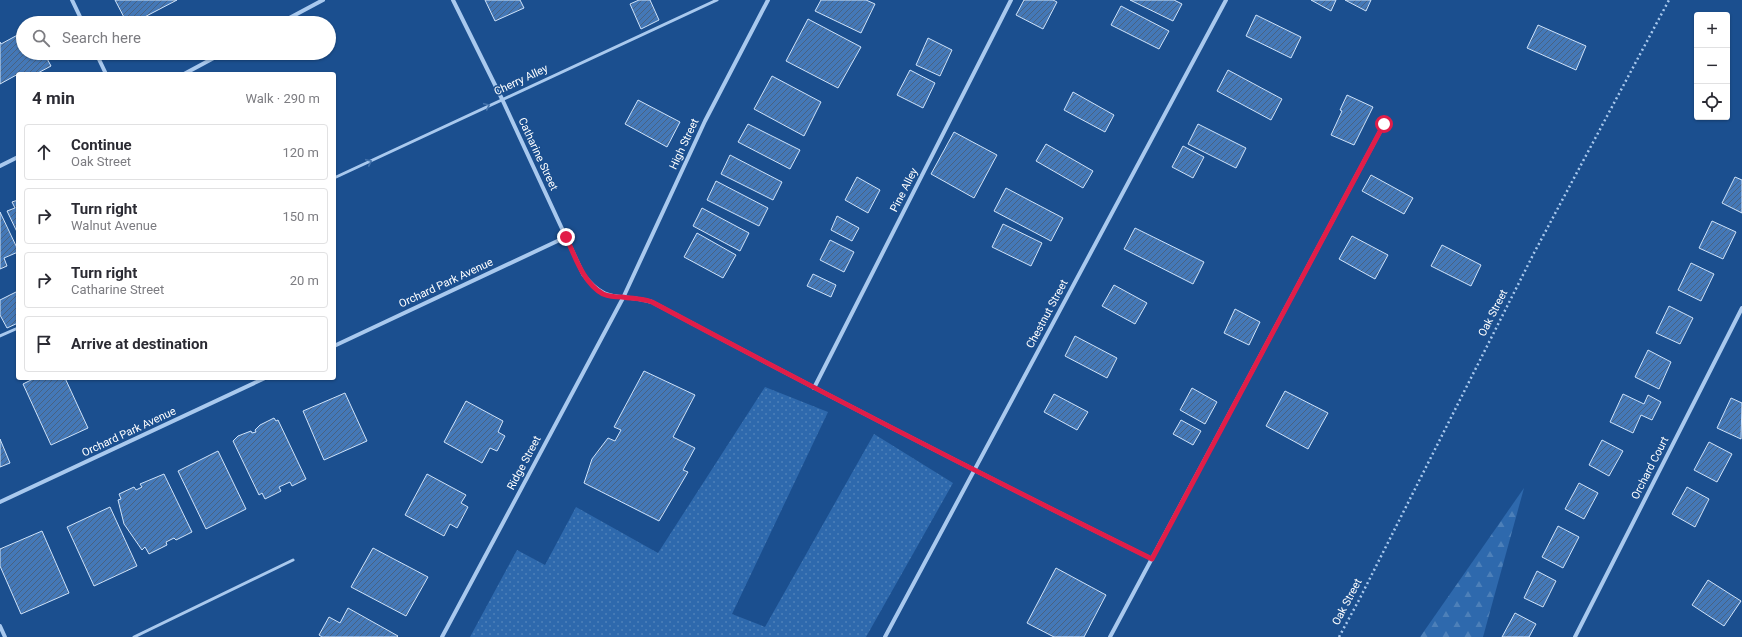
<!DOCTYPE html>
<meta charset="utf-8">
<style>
body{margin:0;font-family:Roboto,sans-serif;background:#f7f7f7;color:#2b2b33}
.controls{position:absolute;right:12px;top:12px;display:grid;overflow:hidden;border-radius:4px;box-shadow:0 1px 3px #0004}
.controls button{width:36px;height:36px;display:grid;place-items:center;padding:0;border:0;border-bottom:1px solid #e1e1e2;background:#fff;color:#2b2b33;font:20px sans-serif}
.stop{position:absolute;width:12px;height:12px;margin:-9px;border:3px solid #e11d48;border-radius:50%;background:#fff}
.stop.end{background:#e11d48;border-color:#fff;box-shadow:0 1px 4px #0008}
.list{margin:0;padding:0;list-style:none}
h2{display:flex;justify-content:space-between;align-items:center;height:52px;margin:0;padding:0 16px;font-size:17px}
h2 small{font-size:13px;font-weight:400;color:#7c7c81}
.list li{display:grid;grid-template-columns:26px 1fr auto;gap:12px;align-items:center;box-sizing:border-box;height:56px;margin:0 8px 8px;padding:0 8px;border:1px solid #e1e1e2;border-radius:4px}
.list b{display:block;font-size:15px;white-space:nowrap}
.list p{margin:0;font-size:13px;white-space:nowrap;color:#7c7c81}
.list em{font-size:13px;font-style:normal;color:#7c7c81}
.icon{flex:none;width:22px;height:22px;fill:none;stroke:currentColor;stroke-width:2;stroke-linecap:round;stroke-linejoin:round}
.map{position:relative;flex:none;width:1742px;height:637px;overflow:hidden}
.search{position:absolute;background:#fff;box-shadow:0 1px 3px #0004;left:16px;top:16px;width:320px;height:44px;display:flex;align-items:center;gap:10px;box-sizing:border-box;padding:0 14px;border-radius:22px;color:#7c7c81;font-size:15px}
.panel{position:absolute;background:#fff;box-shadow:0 1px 3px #0004;left:16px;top:72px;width:320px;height:308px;border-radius:4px}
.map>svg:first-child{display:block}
</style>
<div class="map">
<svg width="1742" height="637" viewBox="0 0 1742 637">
<defs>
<pattern id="grass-dots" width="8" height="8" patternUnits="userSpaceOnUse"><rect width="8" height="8" fill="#2e69ad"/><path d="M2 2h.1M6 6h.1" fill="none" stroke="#4d80b9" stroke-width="1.8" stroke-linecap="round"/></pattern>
<pattern id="forest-firs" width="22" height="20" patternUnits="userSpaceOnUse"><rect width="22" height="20" fill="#2e69ad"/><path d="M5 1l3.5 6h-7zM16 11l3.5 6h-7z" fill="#4d80b9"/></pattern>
<pattern id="building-hatch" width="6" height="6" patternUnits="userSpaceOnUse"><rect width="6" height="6" fill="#4478b7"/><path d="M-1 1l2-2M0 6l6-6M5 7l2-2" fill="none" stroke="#486282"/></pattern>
</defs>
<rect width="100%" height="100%" fill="#1b4f8f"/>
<path fill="url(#grass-dots)" d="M765,387L828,412L732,614L765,627L874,434L953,483L866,637H470L517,550L545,565L576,507L658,553Z"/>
<path fill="url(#forest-firs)" d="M1524,488L1483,637H1420Z"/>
<path fill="url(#building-hatch)" stroke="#cfe3fa" d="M115,0H177L133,23H127Z
M485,0H520L524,8L495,21Z
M639,0H650L659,20L641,29L630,4Z
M821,0H866L875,4L861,33L815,11Z
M1024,0H1053L1057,2L1043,29L1016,15Z
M1130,0H1174L1182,4L1173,21Z
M1311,0H1336L1331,11Z
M1345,0H1371L1366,11Z
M1121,6L1169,31L1159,49L1111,25Z
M1256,15L1301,37L1291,58L1246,36Z
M808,19L861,47L838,88L786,61Z
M1538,25L1586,46L1576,70L1527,48Z
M23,32V53H44L51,66L36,74L20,73L0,84V42L1,44Z
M928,38L952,50L940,76L916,65Z
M910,70L935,83L923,108L897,95Z
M1228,70L1282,99L1271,120L1217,91Z
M772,76L821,102L804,136L754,109Z
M1073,92L1114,115L1105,132L1064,110Z
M1347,95L1373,107L1354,145L1331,135L1342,111L1340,110Z
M638,100L680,122L667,147L625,124Z
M748,124L800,150L790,169L738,142Z
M1198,124L1246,148L1236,168L1188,144Z
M954,132L997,155L974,198L931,174Z
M1046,144L1093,171L1083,188L1036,161Z
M1183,146L1204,157L1193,178L1172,167Z
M730,155L782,182L773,200L721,174Z
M1371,175L1413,198L1404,214L1362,191Z
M857,177L880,190L868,213L845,200Z
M1735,177L1742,180V213L1722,203Z
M716,181L768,208L759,226L707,200Z
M1006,188L1063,218L1051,241L994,211Z
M18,200V234L7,211L15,208L12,202Z
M702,208L749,233L740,251L693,226Z
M0,212L18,250V252L4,258L7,266L0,269Z
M837,216L859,228L852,241L831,230Z
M1712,221L1736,232L1723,259L1699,248Z
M1003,224L1042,243L1031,266L992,247Z
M1135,228L1204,262L1193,284L1124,249Z
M697,233L736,255L723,278L684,257Z
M1352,236L1388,255L1375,279L1339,259Z
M830,240L854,252L844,272L820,260Z
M1442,245L1481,265L1471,286L1431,266Z
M1691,263L1714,274L1701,301L1678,290Z
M813,274L836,285L831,297L807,286Z
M1114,285L1147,303L1135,324L1102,306Z
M18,291V323L7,328L0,315V300Z
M1669,306L1693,318L1680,344L1656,333Z
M1235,309L1260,322L1249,345L1224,333Z
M1075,336L1117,358L1107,378L1065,356Z
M1648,350L1671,362L1659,389L1635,377Z
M644,371L695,395L673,437L695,448L683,470L688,472L659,521L584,483L592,459L608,438L615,441L621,430L614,427Z
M35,378H65L88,428L51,445L23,384Z
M1192,388L1217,402L1205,424L1180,410Z
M1285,391L1328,413L1308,449L1266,426Z
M345,393L367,441L324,460L303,411Z
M1054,394L1088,412L1077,430L1044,412Z
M1623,394L1644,404L1648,395L1661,402L1652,420L1641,415L1633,433L1610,422Z
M1731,398L1742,403L1741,439L1717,428Z
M466,401L503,421L498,432L505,436L497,451L490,448L482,463L444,442Z
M274,418L276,421L278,420L306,479L292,486L290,482L279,487L281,491L265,499L262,493L259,495L233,441L238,436L251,431L252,433L256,432L255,430L260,425Z
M1181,420L1201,431L1193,445L1173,434Z
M0,439L10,463L0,467Z
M1602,440L1623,451L1609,476L1589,465Z
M1709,442L1732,454L1717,482L1694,470Z
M218,451L246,509L206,529L178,471Z
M164,474L192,532L176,540L174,538L166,542L167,545L149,554L145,547L142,550L124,524L118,500L121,499L119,494L134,487L136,490L142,487L140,484Z
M427,474L466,495L461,503L468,507L457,528L450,524L444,536L405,515Z
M1579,483L1598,493L1584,519L1565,509Z
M1687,487L1709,499L1695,527L1672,514Z
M110,507L137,566L94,586L67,527Z
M1558,526L1579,537L1563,568L1542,557Z
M42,531L69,593L21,614L0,566V549Z
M373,548L428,577L406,616L351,587Z
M1056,568L1106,595L1084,637H1054L1027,623Z
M1537,571L1556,581L1543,607L1524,598Z
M1708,580L1741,601L1724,626L1692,605Z
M348,608L398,636L397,637H322L319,635L329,617L340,623Z
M1515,613L1536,624L1529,637H1502Z"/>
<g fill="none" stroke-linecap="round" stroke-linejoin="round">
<path stroke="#a9c9ee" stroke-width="2.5" stroke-dasharray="2 3" stroke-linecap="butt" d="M1339,637L1359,600L1534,253L1669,0"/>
<path stroke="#a9c9ee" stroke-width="3" d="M334,178L717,0
M0,336L18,328
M134,637L293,560"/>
<path stroke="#a9c9ee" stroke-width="4" d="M72,0L83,23
M453,0L502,99L583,274C607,306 620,292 652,302C817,390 984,476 1152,559
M280,23L323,0
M96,53L106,74
M184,74L223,53
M0,166L18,157
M334,346L566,237
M814,388L1011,0
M0,502L265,378
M0,626L5,637
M442,637L623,298L705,121L768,0
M885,637L1226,0
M1110,637L1384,124
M1575,637L1742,308"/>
</g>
<defs><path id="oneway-chevron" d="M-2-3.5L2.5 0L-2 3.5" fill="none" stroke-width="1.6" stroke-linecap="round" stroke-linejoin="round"/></defs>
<g stroke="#4674ac">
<use href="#oneway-chevron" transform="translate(487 106) rotate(-25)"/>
<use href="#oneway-chevron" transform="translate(369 162) rotate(-25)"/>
</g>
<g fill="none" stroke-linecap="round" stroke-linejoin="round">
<path stroke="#e11d48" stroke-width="5" d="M566,237C575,256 583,283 603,294C608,296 616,297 622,297C634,299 640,298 652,302C817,390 984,476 1152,559L1384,124"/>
</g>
<g text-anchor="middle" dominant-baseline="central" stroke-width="3" stroke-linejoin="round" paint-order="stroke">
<g font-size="11" fill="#fff" stroke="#1b4f8f">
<text transform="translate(521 80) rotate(-25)">Cherry Alley</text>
<text transform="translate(684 144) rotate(-65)">High Street</text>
<text transform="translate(538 154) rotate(65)">Catharine Street</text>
<text transform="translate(904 190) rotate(-63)">Pine Alley</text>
<text transform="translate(446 283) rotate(-25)">Orchard Park Avenue</text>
<text transform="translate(1493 313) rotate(-63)">Oak Street</text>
<text transform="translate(1047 314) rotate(-62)">Chestnut Street</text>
<text transform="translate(129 432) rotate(-25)">Orchard Park Avenue</text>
<text transform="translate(524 463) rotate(-62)">Ridge Street</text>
<text transform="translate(1650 468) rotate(-63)">Orchard Court</text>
<text transform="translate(1347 602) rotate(-62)">Oak Street</text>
</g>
</g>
</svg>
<div class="controls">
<button>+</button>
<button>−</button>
<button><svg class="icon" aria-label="locate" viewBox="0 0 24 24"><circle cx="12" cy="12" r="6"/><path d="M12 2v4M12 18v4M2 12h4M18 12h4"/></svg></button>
</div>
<div class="stop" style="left:1384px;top:124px"></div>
<div class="stop end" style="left:566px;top:237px"></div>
<div class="search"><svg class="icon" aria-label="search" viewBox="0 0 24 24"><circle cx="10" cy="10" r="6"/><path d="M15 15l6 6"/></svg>Search here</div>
<section class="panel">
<h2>4 min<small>Walk · 290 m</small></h2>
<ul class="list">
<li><svg class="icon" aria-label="ahead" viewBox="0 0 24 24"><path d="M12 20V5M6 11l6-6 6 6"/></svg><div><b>Continue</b><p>Oak Street</p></div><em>120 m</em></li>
<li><svg class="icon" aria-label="right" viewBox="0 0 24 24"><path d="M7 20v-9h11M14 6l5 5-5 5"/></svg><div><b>Turn right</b><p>Walnut Avenue</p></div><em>150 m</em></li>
<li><svg class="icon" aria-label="right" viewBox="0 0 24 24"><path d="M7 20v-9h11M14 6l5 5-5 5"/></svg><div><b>Turn right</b><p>Catharine Street</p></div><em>20 m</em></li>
<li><svg class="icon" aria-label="arrive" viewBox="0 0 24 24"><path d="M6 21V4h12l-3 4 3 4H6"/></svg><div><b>Arrive at destination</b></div></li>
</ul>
</section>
</div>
